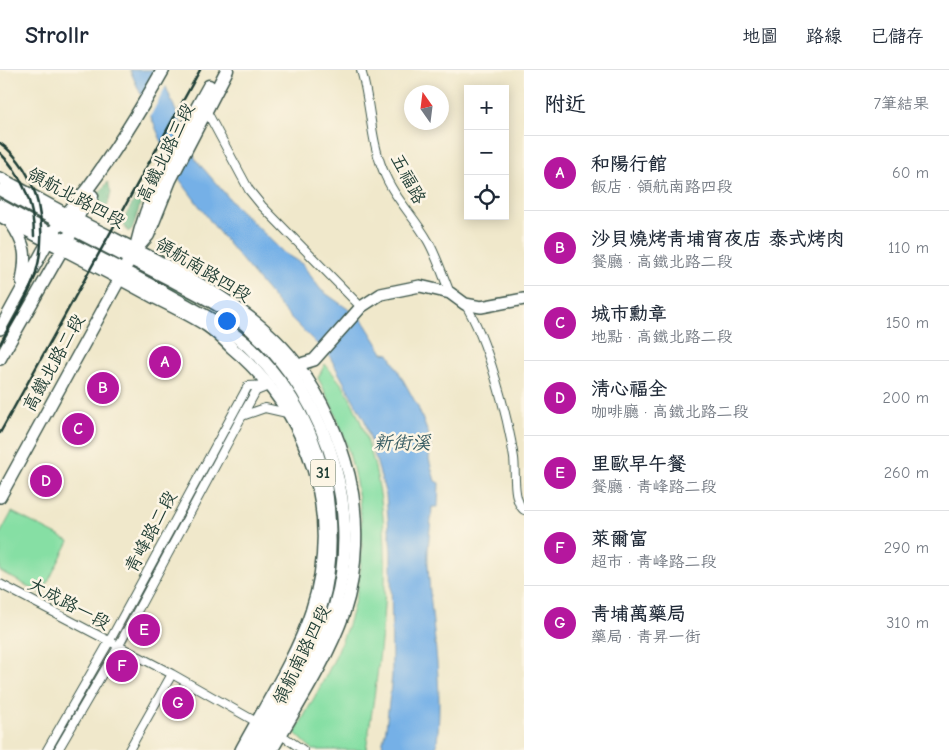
<!DOCTYPE html>
<html lang="zh-TW">
<meta charset="utf-8">
<style>
body{margin:0;font-family:"Comic Neue","LXGW WenKai TC",sans-serif;background:#f6f6f7;color:#1f2937}
.controls{position:absolute;right:15px;top:15px;display:grid;overflow:hidden;border-radius:0px;box-shadow:0 2px 12px #0003}
.controls button{width:45px;height:45px;display:grid;place-items:center;padding:0;border:0;border-bottom:1px solid #e0e1e3;background:#fff;color:#1f2937;font:25px sans-serif}
.compass{position:absolute;left:404px;top:15px;width:45px;height:45px;border-radius:50%;background:#fff;box-shadow:0 2px 12px #0003;rotate:346deg}
.you{position:absolute;left:226px;top:250px;width:18px;height:18px;margin:-12px;border:4px solid #fff;border-radius:50%;background:#1a73e8;box-shadow:0 0 0 8px #1a73e833}
.badge{display:grid;place-items:center;width:32px;height:32px;border-radius:50%;background:#b5179e;color:#fff;font-size:16px;font-weight:700}
.pin{position:absolute;translate:-50% -50%;border:2px solid #fff;box-shadow:0 1px 5px #0006}
.list{margin:0;padding:0;list-style:none}
h2{display:flex;justify-content:space-between;align-items:center;height:65px;margin:0;padding:0 20px;font-size:21px}
h2 small{font-size:16px;font-weight:400;color:#747a83}
.list li{display:grid;grid-template-columns:32px 1fr auto;gap:15px;align-items:center;box-sizing:border-box;height:75px;padding:0 20px;border-top:1px solid #e0e1e3}
.list b{display:block;font-size:19px;white-space:nowrap}
.list p{margin:0;font-size:16px;white-space:nowrap;color:#747a83}
.list em{font-size:16px;font-style:normal;color:#747a83}
.icon{flex:none;width:28px;height:28px;fill:none;stroke:currentColor;stroke-width:2;stroke-linecap:round;stroke-linejoin:round}
.map{position:relative;flex:none;width:524px;height:680px;overflow:hidden}
header{display:flex;align-items:center;gap:30px;box-sizing:border-box;height:70px;padding:0 25px;background:#fff;border-bottom:1px solid #e0e1e3}
header strong{font-size:24px}
nav{display:flex;gap:28px;margin-inline-start:auto;font-size:18px}
main{display:flex}
aside{flex:1;background:#fff}
.map>svg:first-child{display:block}
</style>
<header>
<strong>Strollr</strong>
<nav><a>地圖</a><a>路線</a><a>已儲存</a></nav>
</header>
<main>
<div class="map">
<svg width="524" height="680" viewBox="0 0 524 680">
<rect width="100%" height="100%" fill="#fcf5e5"/>
<filter id="ink" filterUnits="userSpaceOnUse"><feTurbulence type="fractalNoise" baseFrequency=".02" numOctaves="2"/><feDisplacementMap in="SourceGraphic" scale="10" xChannelSelector="R" yChannelSelector="G"/><feConvolveMatrix kernelMatrix="1 2 1 2 8 2 1 2 1" color-interpolation-filters="sRGB"/></filter>
<filter id="wash" filterUnits="userSpaceOnUse"><feTurbulence type="fractalNoise" baseFrequency=".0096" numOctaves="4" result="noise"/><feDisplacementMap in="SourceGraphic" scale="20" xChannelSelector="R" yChannelSelector="G"/><feGaussianBlur stdDeviation="1.12" result="paint"/><feColorMatrix in="noise" values="0 0 0 0 0 0 0 0 0 0 0 0 0 0 0 0 0 1.4 0 .05"/><feComposite in="paint" operator="in"/></filter>
<g filter="url(#wash)">
<rect width="100%" height="100%" fill="#f0e8cb"/>
<path fill="#86dfa4" stroke="#528e6c" d="M147,203L227,247L255,271L253,274L224,249L145,207L144,204Z
M325,294C332,303 341,312 346,321C406,430 384,564 366,680H313L295,663C311,632 331,601 343,568C378,482 361,388 318,308Z
M12,442L69,471L42,524L0,501V464Z"/>
<path fill="#6cbe8a" stroke="#467e5f" d="M108,112L111,123L107,137L98,141L89,136Z
M140,120L144,121L133,158L128,162L122,152Z"/>
<path fill="#75b0e7" stroke="#4a768e" d="M130,0H159L196,90L234,134L284,183L302,194L321,220L362,249L383,283L389,284L418,337L431,371L429,389L435,411L439,413L438,437H432C431,456 427,475 428,494C431,557 445,617 436,680H381L386,658L392,606L391,481L386,425L365,351L330,287L286,243L217,160L177,106Z"/>
<path fill="#f0e8cb" d="M162,0L167,14L149,49L140,30Z"/>
</g>
<g filter="url(#ink)">
<g fill="none" stroke-linecap="round" stroke-linejoin="round">
<g stroke="#3e574b" stroke-width="10">
<path id="street" d="M361,0C371,33 370,69 383,100C393,127 414,146 428,171C437,187 443,206 450,223
M206,40L249,120L262,136L361,237
M465,234C487,268 508,347 514,388C516,403 512,430 524,440
M242,346L265,338L287,343
M0,514L172,604L260,654
M277,662L303,680
M47,680L109,572L248,316L270,315
M58,680L118,577L242,346L256,321L266,317
M129,680L172,604"/>
</g>
<g stroke="#3e574b" stroke-width="14">
<path id="secondary" d="M0,108C32,125 63,143 95,159C162,193 255,235 299,297C323,330 339,366 349,405C359,448 358,501 344,543C327,591 297,636 272,680
M0,120L59,152
M0,135L52,164L0,259
M0,146C51,174 103,199 153,227C171,236 190,245 207,256C216,262 224,270 232,278C310,344 343,444 311,542C297,586 263,639 241,680
M11,153C26,176 27,184 22,211
M0,289L66,173
M293,300L304,293L314,290L361,237L381,224L420,216L450,223L465,234L481,237L524,229
M0,427L123,203"/>
</g>
<g stroke="#3e574b" stroke-width="15">
<path id="primary" d="M163,0C140,41 116,80 88,118C76,134 63,147 52,164C93,185 134,206 175,229C200,243 227,257 248,276C293,318 323,376 328,438C331,470 331,503 321,535C305,586 276,633 250,680
M59,152C96,171 133,190 170,209C192,221 216,232 235,246C321,312 365,432 335,536C320,587 287,634 261,680
M69,167L80,142L92,126
M136,177C149,120 181,67 209,16
M127,194L135,180L148,165L170,110L227,0"/>
</g>
<use href="#street" stroke="#fff" stroke-width="8"/>
<use href="#secondary" stroke="#fff" stroke-width="11"/>
<use href="#primary" stroke="#fff" stroke-width="12"/>
<path stroke="#1f3d34" stroke-width="2.5" d="M0,73C40,102 49,160 35,206C27,230 12,252 0,274
M0,83C23,105 34,135 34,166
M0,363L200,0"/>
</g>
</g>
<g text-anchor="middle" dominant-baseline="central" stroke-width="5" stroke-linejoin="round" paint-order="stroke">
<rect fill="#fcf5e5" stroke="#617469" stroke-width="1" x="310.5" y="389.5" width="25" height="27" rx="4"/>
<g font-size="16" font-weight="bold" fill="#1f3d34">
<text x="323" y="403">31</text>
</g>
<g font-size="18" fill="#1f3d34" stroke="#fcf5e5">
<text transform="translate(166 83) rotate(-64)">高鐵北路三段</text>
<text transform="translate(408 109) rotate(62)">五福路</text>
<text transform="translate(76 128) rotate(28)">領航北路四段</text>
<text transform="translate(203 200) rotate(31)">領航南路四段</text>
<text transform="translate(54 293) rotate(-61)">高鐵北路二段</text>
<text transform="translate(151 462) rotate(-62)">青峰路二段</text>
<text transform="translate(69 534) rotate(28)">大成路一段</text>
<text transform="translate(302 585) rotate(-64)">領航南路四段</text>
</g>
<g font-size="19" font-style="italic" fill="#345a61" stroke="#fcf5e5">
<text x="402" y="373">新街溪</text>
</g>
</g>
</svg>
<div class="controls">
<button>+</button>
<button>−</button>
<button><svg class="icon" aria-label="locate" viewBox="0 0 24 24"><circle cx="12" cy="12" r="6"/><path d="M12 2v4M12 18v4M2 12h4M18 12h4"/></svg></button>
</div>
<svg class="compass" viewBox="-18 -18 36 36"><path d="M0-13l5 13h-10z" fill="#e53935"/><path d="M0 13l5-13h-10z" fill="#747a83"/></svg>
<div class="you"></div>
<div class="pin badge" style="left:165px;top:292px">A</div>
<div class="pin badge" style="left:103px;top:318px">B</div>
<div class="pin badge" style="left:78px;top:359px">C</div>
<div class="pin badge" style="left:46px;top:411px">D</div>
<div class="pin badge" style="left:144px;top:560px">E</div>
<div class="pin badge" style="left:122px;top:596px">F</div>
<div class="pin badge" style="left:178px;top:633px">G</div>
</div>
<aside>
<h2>附近<small>7筆結果</small></h2>
<ul class="list">
<li><span class="badge">A</span><div><b>和陽行館</b><p>飯店 · 領航南路四段</p></div><em>60 m</em></li>
<li><span class="badge">B</span><div><b>沙貝燒烤青埔宵夜店 泰式烤肉</b><p>餐廳 · 高鐵北路二段</p></div><em>110 m</em></li>
<li><span class="badge">C</span><div><b>城市勳章</b><p>地點 · 高鐵北路二段</p></div><em>150 m</em></li>
<li><span class="badge">D</span><div><b>清心福全</b><p>咖啡廳 · 高鐵北路二段</p></div><em>200 m</em></li>
<li><span class="badge">E</span><div><b>里歐早午餐</b><p>餐廳 · 青峰路二段</p></div><em>260 m</em></li>
<li><span class="badge">F</span><div><b>萊爾富</b><p>超市 · 青峰路二段</p></div><em>290 m</em></li>
<li><span class="badge">G</span><div><b>青埔萬藥局</b><p>藥局 · 青昇一街</p></div><em>310 m</em></li>
</ul>
</aside>
</main>
